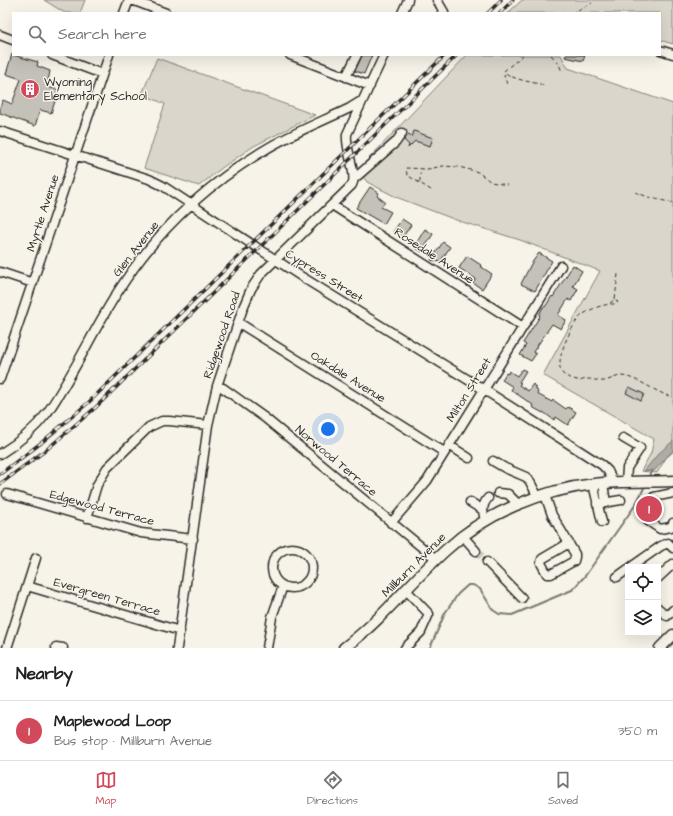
<!DOCTYPE html>
<meta charset="utf-8">
<style>
body{margin:0;font-family:"Architects Daughter",sans-serif;background:#f6f6f6;color:#222}
.controls{position:absolute;right:12px;bottom:12px;display:grid;overflow:hidden;border-radius:0px;box-shadow:0 4px 16px #0002}
.controls button{width:36px;height:36px;display:grid;place-items:center;padding:0;border:0;border-bottom:1px solid #e0e0e0;background:#fff;color:#222;font:20px sans-serif}
.you{position:absolute;left:328px;top:429px;width:14px;height:14px;margin:-10px;border:3px solid #fff;border-radius:50%;background:#1a73e8;box-shadow:0 0 0 6px #1a73e833}
.badge{display:grid;place-items:center;width:26px;height:26px;border-radius:50%;background:#d1495b;color:#fff;font-size:13px;font-weight:700}
.pin{position:absolute;translate:-50% -50%;border:2px solid #fff;box-shadow:0 1px 4px #0006}
.list{margin:0;padding:0;list-style:none}
h2{display:flex;justify-content:space-between;align-items:center;height:52px;margin:0;padding:0 16px;font-size:17px}
h2 small{font-size:13px;font-weight:400;color:#767676}
.list li{display:grid;grid-template-columns:26px 1fr auto;gap:12px;align-items:center;box-sizing:border-box;height:60px;padding:0 16px;border-top:1px solid #e0e0e0}
.list b{display:block;font-size:15px;white-space:nowrap}
.list p{margin:0;font-size:13px;white-space:nowrap;color:#767676}
.list em{font-size:13px;font-style:normal;color:#767676}
.icon{flex:none;width:22px;height:22px;fill:none;stroke:currentColor;stroke-width:2;stroke-linecap:round;stroke-linejoin:round}
.map{position:relative;flex:none;width:673px;height:648px;overflow:hidden}
.search{position:absolute;background:#fff;box-shadow:0 4px 16px #0002;left:12px;right:12px;top:12px;height:44px;display:flex;align-items:center;gap:10px;box-sizing:border-box;padding:0 14px;border-radius:0px;color:#767676;font-size:15px}
.sheet{height:112px;background:#fff}
nav{display:flex;justify-content:space-around;align-items:center;box-sizing:border-box;height:56px;border-top:1px solid #e0e0e0;background:#fff;font-size:11px;color:#767676}
nav a{display:grid;justify-items:center;gap:2px}
nav .on{color:#d1495b}
.map>svg:first-child{display:block}
</style>
<div class="map">
<svg width="673" height="648" viewBox="0 0 673 648">
<rect width="100%" height="100%" fill="#f7f3e8"/>
<filter id="ink" filterUnits="userSpaceOnUse"><feTurbulence type="fractalNoise" baseFrequency=".025" numOctaves="2"/><feDisplacementMap in="SourceGraphic" scale="8" xChannelSelector="R" yChannelSelector="G"/><feConvolveMatrix kernelMatrix="1 2 1 2 8 2 1 2 1" color-interpolation-filters="sRGB"/></filter>
<g filter="url(#ink)">
<path fill="#dad6cc" stroke="#82807c" d="M44,0H85L80,13H65Z
M522,0H673V44L660,40V13H508Z
M467,55H561L568,68L673,104V452L666,458L657,473L641,471L651,453L654,439L543,375L600,271L520,240L456,220L396,197L367,182L358,170Z
M157,58L315,115L254,146L223,167L199,186L144,168L165,104L142,94Z"/>
<path fill="#afaca4" stroke="#7a7874" d="M673,441V450L654,471H644L658,454Z"/>
<g fill="none" stroke-linecap="round" stroke-linejoin="round">
<path stroke="#7a7874" stroke-width="2" d="M648,478L652,470
M430,648L445,613L458,594L468,585H473L480,589L493,610L499,614L512,615L572,590L585,576L636,504L646,484"/>
</g>
<path fill="#c4c1b9" stroke="#2b2b2b" d="M12,54L13,55L38,62L37,66L50,71L47,87L59,90L51,113L40,110L35,126L0,113V107L3,100L12,104L21,79L6,74Z
M362,55H372L364,74L355,71Z
M566,55H585L583,61L565,57Z
M414,131L433,138L430,146L415,141L408,148L409,145L404,140L409,134L412,137Z
M370,187L379,193L377,196L385,202L381,207L391,212L384,224L356,208Z
M402,219L411,225L402,238L393,232Z
M425,229L433,234L422,252L414,247Z
M443,242L450,247L440,262L431,260Z
M539,253L552,261L535,291L521,284L531,264Z
M467,256L481,265L480,266L492,274L482,289L473,283L476,279L459,268Z
M573,265L582,271L573,286L578,289L571,301L568,299L558,315L566,320L561,329L552,324L533,352L536,354L531,361L520,355L526,345L523,343L540,316L539,315L543,307H545L552,296L553,297Z
M522,369L526,371L519,382L521,383L519,385L528,391L533,384L538,392L537,394L552,402L553,400L566,409L568,407L576,412L568,425L556,417L554,420L543,412V413L532,407L533,405L511,390L513,387L502,380L506,373L508,374L509,371L517,376Z
M629,387L644,394L641,401L626,393Z"/>
<g fill="none" stroke-linecap="round" stroke-linejoin="round">
<path stroke="#cecbc2" stroke-width="8" stroke-dasharray="8 4" stroke-linecap="butt" d="M476,551L487,562"/>
<g stroke="#2b2b2b" stroke-width="11">
<path id="minor" d="M132,0L166,13
M437,0L444,12L442,13
M124,13L129,0
M402,13L408,0
M0,35L13,40
M660,50L673,54
M52,55L102,74
M290,55L370,86
M346,77L357,55
M0,131L149,179L163,186L302,277L483,389L602,465L608,471L613,482
M355,178L396,142L402,133
M332,205L523,327
M0,272L33,283
M239,323L444,452
M0,379L109,55
M217,386L223,388L265,418L436,559
M623,438L640,448L627,468L626,482
M449,445L469,458
M0,454C18,443 34,430 47,413C74,374 93,330 119,290C155,233 205,186 263,151C290,134 321,122 350,108L363,100
M493,461L505,468L526,477L529,480L538,497
M603,483L606,503
M593,484L602,522
M498,493L508,494L518,504
M673,493L654,497L648,521L660,529L671,527L673,523
M7,494L141,533L193,539
M545,495L552,515L575,554V557L574,561L551,574H547L541,563L542,559L569,543
M470,502L483,510
M597,504L621,500
M87,518L97,485L107,468L149,427L162,421H169L208,425
M485,521C483,512 481,506 488,498
M391,523L427,481L561,266
M463,536L476,551
M272 568a20 20 0 1 1 40 0a20 20 0 1 1-40 0Z
M487,562L522,598
M631,567L661,546L668,543L673,548
M617,577L628,569
M658,578L673,564
M27,586L180,631
M658,608L667,616L673,610
M7,648L36,558
M56,648V647L63,648
M177,648L208,425L217,386L243,308L251,289L261,274L352,185C358,175 345,150 347,134L384,55
M267,648L272,617L283,586
M405,648L421,632L429,614L406,590"/>
</g>
<g stroke="#2b2b2b" stroke-width="13">
<path id="major" d="M344,648C383,619 411,581 447,549C486,513 542,490 594,484C620,481 647,482 673,481
M660,648L673,635"/>
</g>
<path stroke="#2b2b2b" stroke-width="1" stroke-dasharray="4 3" stroke-linecap="butt" d="M572,13L592,3
M523,55L504,71C511,80 533,82 544,85
M551,55L559,64L562,72
M505,74L504,76L507,84
M420,182V173L424,169
M431,190L407,175L406,168L428,169L443,166L459,167L478,172L491,182L507,185
M635,192L648,197L673,203
M615,299L618,274
M610,303L614,300L618,302L616,304C606,303 589,309 581,316C572,324 552,364 563,374C567,378 575,379 580,381C590,377 591,380 601,381C608,382 614,376 622,376C640,378 655,393 673,397"/>
<use href="#minor" stroke="#f7f3e8" stroke-width="8"/>
<use href="#major" stroke="#f7f3e8" stroke-width="10"/>
<g stroke="#2b2b2b" stroke-width="3.5">
<path id="rail" d="M488,13L501,0
M500,13L513,0
M0,474L41,443L89,402L445,55
M0,484L46,450L95,408L457,55"/>
</g>
<use href="#rail" stroke="#f7f3e8" stroke-width="2" stroke-dasharray="6" stroke-linecap="butt"/>
</g>
</g>
<defs>
<g id="building-disc" transform="scale(1)"><circle r="9.5" fill="#d1495b" stroke="#f7f3e8"/><path d="M-4-6H4V6H1V3H-1V6H-4ZM-2.5-4.3h1.7v1.8h-1.7ZM.8-4.3h1.7v1.8H.8ZM-2.5-1h1.7V.8h-1.7ZM.8-1h1.7V.8H.8Z" fill="#fff"/></g>
</defs>
<g fill-rule="evenodd">
<use href="#building-disc" x="30" y="89"/>
</g>
<g text-anchor="middle" dominant-baseline="central" stroke-width="3" stroke-linejoin="round" paint-order="stroke">
<g font-size="12" fill="#2b2b2b" stroke="#f7f3e8" text-anchor="start">
<text x="44" y="82">Wyoming<tspan x="44" dy="14">Elementary School</tspan></text>
</g>
<g font-size="12" fill="#2b2b2b" stroke="#f7f3e8">
<text transform="translate(43 213) rotate(-72)">Myrtle Avenue</text>
<text transform="translate(136 249) rotate(-52)">Glen Avenue</text>
<text transform="translate(434 256) rotate(33)">Rosedale Avenue</text>
<text transform="translate(324 276) rotate(32)">Cypress Street</text>
<text transform="translate(222 335) rotate(-71)">Ridgewood Road</text>
<text transform="translate(348 377) rotate(32)">Oakdale Avenue</text>
<text transform="translate(469 390) rotate(-58)">Milton Street</text>
<text transform="translate(336 461) rotate(40)">Norwood Terrace</text>
<text transform="translate(102 508) rotate(15)">Edgewood Terrace</text>
<text transform="translate(414 565) rotate(-45)">Millburn Avenue</text>
<text transform="translate(107 597) rotate(16)">Evergreen Terrace</text>
</g>
</g>
</svg>
<div class="controls">
<button><svg class="icon" aria-label="locate" viewBox="0 0 24 24"><circle cx="12" cy="12" r="6"/><path d="M12 2v4M12 18v4M2 12h4M18 12h4"/></svg></button>
<button><svg class="icon" aria-label="layers" viewBox="0 0 24 24"><path d="M12 4l9 5-9 5-9-5zM3 14l9 5 9-5"/></svg></button>
</div>
<div class="you"></div>
<div class="pin badge" style="left:649px;top:509px">1</div>
<div class="search"><svg class="icon" aria-label="search" viewBox="0 0 24 24"><circle cx="10" cy="10" r="6"/><path d="M15 15l6 6"/></svg>Search here</div>
</div>
<section class="sheet">
<h2>Nearby<small></small></h2>
<ul class="list">
<li><span class="badge">1</span><div><b>Maplewood Loop</b><p>Bus stop · Millburn Avenue</p></div><em>350 m</em></li>
</ul>
</section>
<nav>
<a class="on"><svg class="icon" aria-label="map" viewBox="0 0 24 24"><path d="M3 6l6-2 6 2 6-2v14l-6 2-6-2-6 2zM9 4v14M15 6v14"/></svg>Map</a>
<a><svg class="icon" aria-label="directions" viewBox="0 0 24 24"><path d="M12 3l9 9-9 9-9-9zM9 14v-3h6M13 9l2 2-2 2"/></svg>Directions</a>
<a><svg class="icon" aria-label="saved" viewBox="0 0 24 24"><path d="M7 4h10v16l-5-4-5 4z"/></svg>Saved</a>
</nav>
